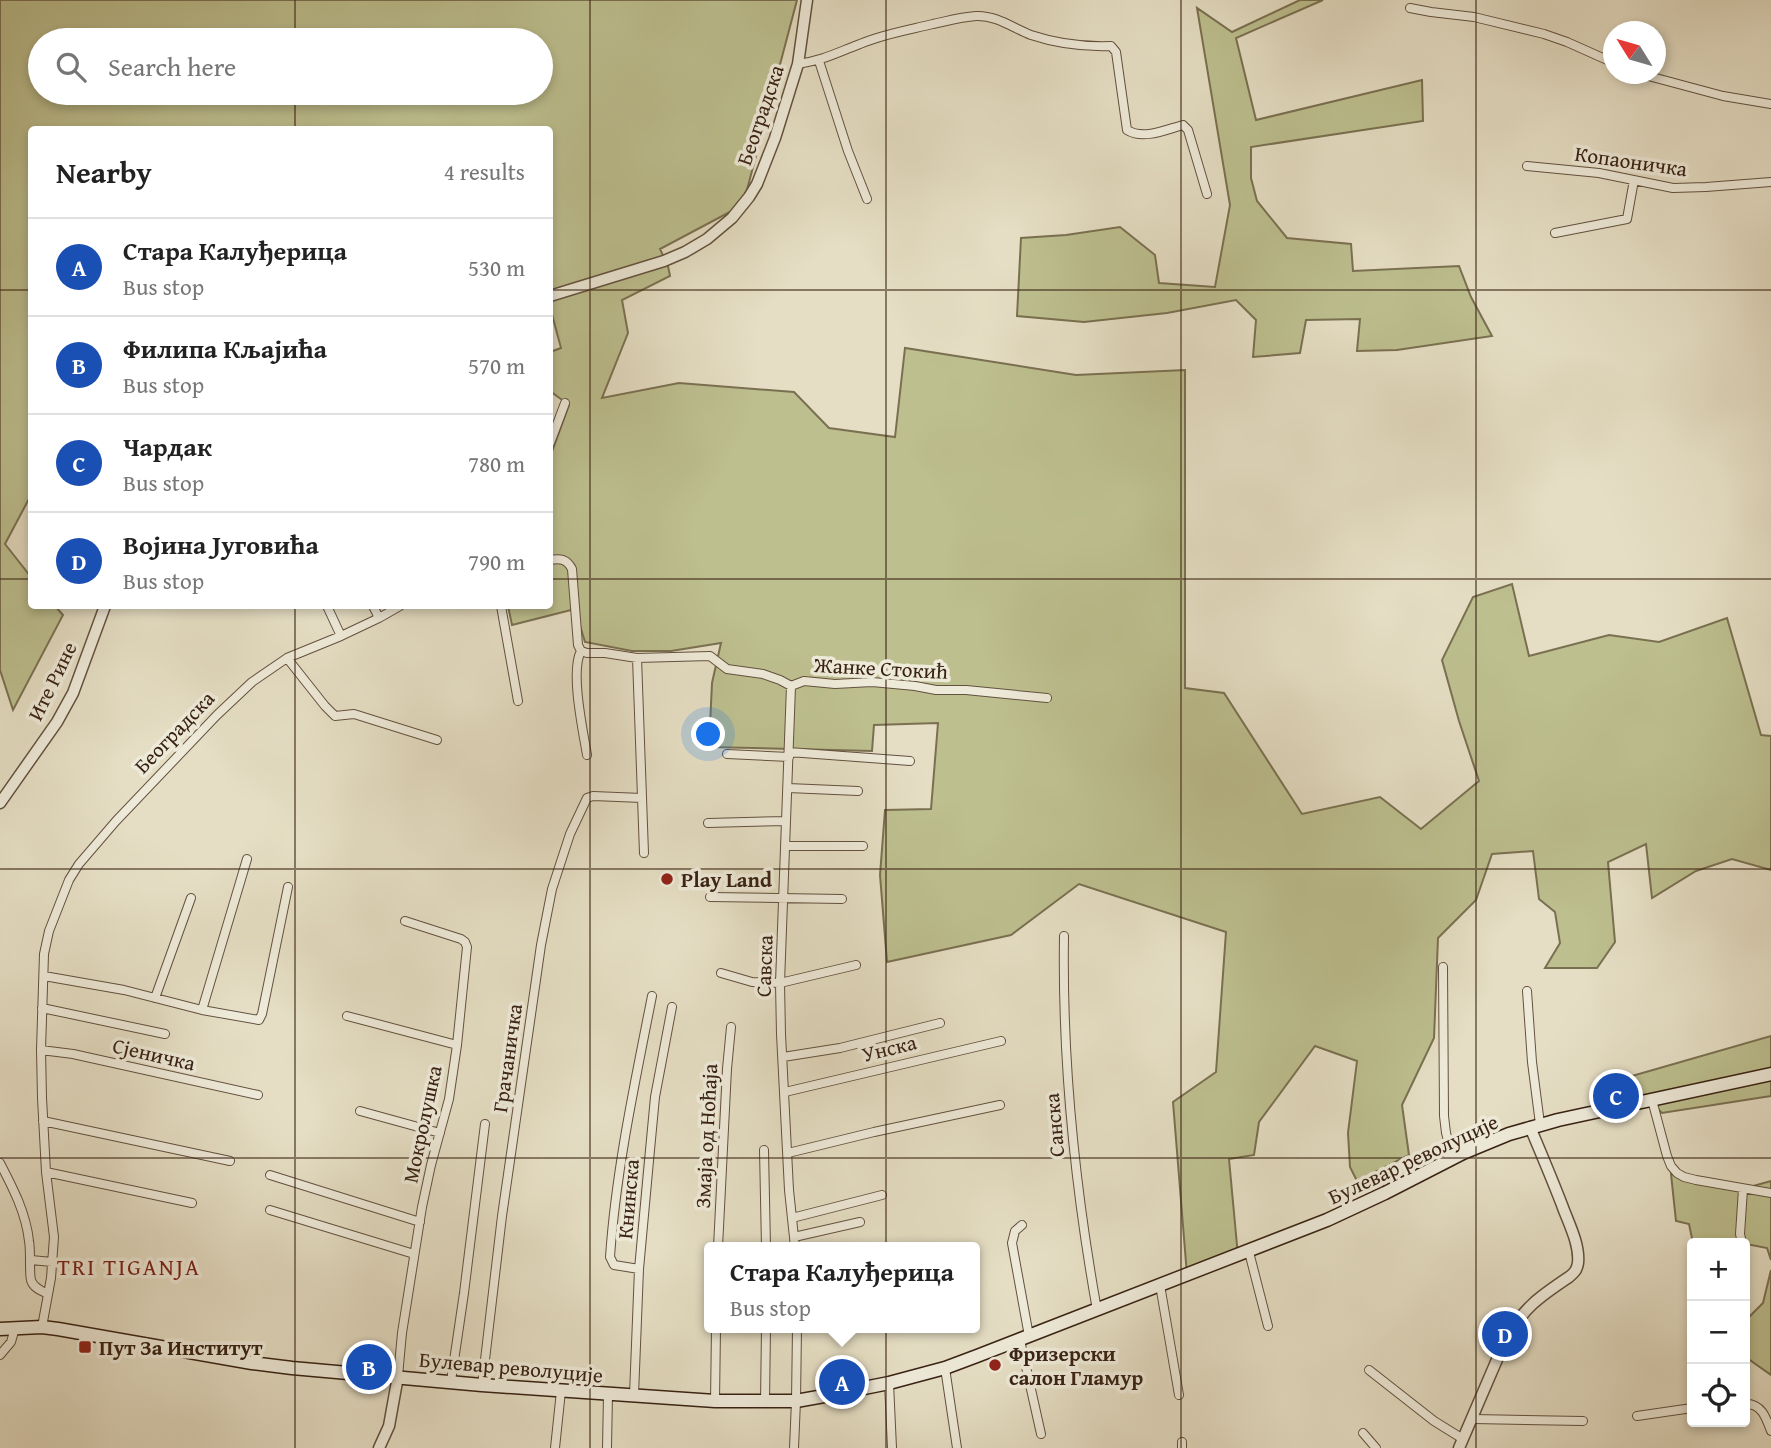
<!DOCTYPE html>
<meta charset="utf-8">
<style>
body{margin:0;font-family:"Gentium Book Plus",serif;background:#f6f6f6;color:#222}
.controls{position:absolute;right:21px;bottom:21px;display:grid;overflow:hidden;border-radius:7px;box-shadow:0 4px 10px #0003}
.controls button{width:63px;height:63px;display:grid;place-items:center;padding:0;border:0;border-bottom:2px solid #e0e0e0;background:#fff;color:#222;font:35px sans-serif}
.compass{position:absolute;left:1603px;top:21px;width:63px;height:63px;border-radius:50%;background:#fff;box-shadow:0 4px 10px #0003;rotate:307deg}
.you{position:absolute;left:709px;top:735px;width:24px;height:24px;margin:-18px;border:5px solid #fff;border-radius:50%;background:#1a73e8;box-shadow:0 0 0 10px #1a73e833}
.badge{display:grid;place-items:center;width:46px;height:46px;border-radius:50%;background:#b45309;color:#fff;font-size:23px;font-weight:700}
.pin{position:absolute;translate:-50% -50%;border:4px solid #fff;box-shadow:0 2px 7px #0006}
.popup{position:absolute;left:704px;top:1242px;width:276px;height:91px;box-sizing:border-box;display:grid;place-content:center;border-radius:7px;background:#fff;filter:drop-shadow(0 2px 5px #0005);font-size:23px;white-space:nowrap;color:#767676}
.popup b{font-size:26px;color:#222}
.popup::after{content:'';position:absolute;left:50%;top:100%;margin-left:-14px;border:14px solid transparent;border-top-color:#fff}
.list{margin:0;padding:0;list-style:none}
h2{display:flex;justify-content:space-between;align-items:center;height:91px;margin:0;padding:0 28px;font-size:30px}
h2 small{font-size:23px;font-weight:400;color:#767676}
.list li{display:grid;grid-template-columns:46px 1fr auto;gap:21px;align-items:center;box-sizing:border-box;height:98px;padding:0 28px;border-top:2px solid #e0e0e0}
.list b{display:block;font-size:26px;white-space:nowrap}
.list p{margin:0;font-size:23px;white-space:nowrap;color:#767676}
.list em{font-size:23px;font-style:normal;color:#767676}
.icon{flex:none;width:38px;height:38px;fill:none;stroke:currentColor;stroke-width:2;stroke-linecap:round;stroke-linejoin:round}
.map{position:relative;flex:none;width:1771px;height:1448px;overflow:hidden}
.search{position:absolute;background:#fff;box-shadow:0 4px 10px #0003;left:28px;top:28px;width:525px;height:77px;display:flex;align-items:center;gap:18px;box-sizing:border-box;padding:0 24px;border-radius:38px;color:#767676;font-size:26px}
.panel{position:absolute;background:#fff;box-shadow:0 4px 10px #0003;left:28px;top:126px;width:525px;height:483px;border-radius:7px}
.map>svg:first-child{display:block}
</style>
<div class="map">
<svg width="1771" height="1448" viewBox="0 0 1771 1448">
<rect width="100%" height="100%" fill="#e5dec4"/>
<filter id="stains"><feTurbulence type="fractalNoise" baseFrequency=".00286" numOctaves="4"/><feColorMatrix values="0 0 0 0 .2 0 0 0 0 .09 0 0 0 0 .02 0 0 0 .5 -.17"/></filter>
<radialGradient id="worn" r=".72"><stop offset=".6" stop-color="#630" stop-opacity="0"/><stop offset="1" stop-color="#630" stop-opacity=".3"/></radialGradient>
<path fill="#bdbf8f" stroke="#7a7051" stroke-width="2" fill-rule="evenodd" d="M0,0H797L743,205L660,249L668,266L670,276L622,300L628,333L602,398L679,383L794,392L829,428L895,437L905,348L1076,375L1185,370V688L1224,693L1302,814L1380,797L1421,829L1479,781L1459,721L1442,660L1473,597L1512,584L1529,656L1609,635L1659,642L1727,618L1761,735L1771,736V870L1732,859L1696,871L1652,898L1646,844L1608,862L1615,942L1597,968H1545L1560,943L1555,912L1539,899L1533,851L1492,854L1476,900L1438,938L1434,1038L1402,1105L1409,1155L1357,1181L1350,1167L1348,1133L1357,1061L1315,1046L1259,1122L1254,1155L1229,1159L1238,1256L1187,1275L1173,1102L1216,1072L1226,932L1079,884L1011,935L887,962L880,875L885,810L931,809L938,723L874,725L872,751L709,747L712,683L721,643L671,651H632L585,642L575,609L512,625L508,606H550V457L569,405L550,391V352L561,348L550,307V130H32L31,495L5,544L31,577L32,606H55L63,615L13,710L0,670ZM40,40H541V93H40Z
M1300,0H1323L1236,38L1256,120L1422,80L1423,121L1251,147V178L1257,201L1287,238L1351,244L1353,271L1459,266L1471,297L1492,336L1397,350L1357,351L1360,319L1306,320L1300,353L1253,357L1256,320L1236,300L1167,313L1084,322L1017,316L1021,238L1066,235L1120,227L1155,255L1159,283L1215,287L1230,205L1197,8L1232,32Z
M1771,1036V1096L1662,1113L1625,1078Z
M1671,1174L1746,1188L1771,1181V1260L1767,1248L1736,1242L1735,1243H1693L1689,1224L1676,1221Z
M1771,1270V1375L1747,1358L1748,1318L1763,1303Z"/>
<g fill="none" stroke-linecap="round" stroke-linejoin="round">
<g stroke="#63513f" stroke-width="10">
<path id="minor" d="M1410,8L1431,12L1474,17L1544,34L1567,42L1614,63
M819,61L848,151L867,199
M798,64C824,60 836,53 860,44C883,34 908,30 933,24C947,21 961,17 976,16C996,15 1013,28 1031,35C1058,44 1083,47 1111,46L1116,52L1127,130C1143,140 1165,130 1183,125L1188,130L1207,194
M1641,74L1723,96L1771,104
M1527,166L1599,173L1673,188L1706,187L1771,182
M1555,233L1627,219L1634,180
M550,443L565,403
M550,560C560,558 567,559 572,569L578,645L581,651
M327,606L341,636
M373,606L379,618
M501,606L518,701
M581,651L587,653H605L637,658L710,656L727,669L763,674L780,680L791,686L804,681L835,684L872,682L915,686L936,690H966L1047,698
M581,651C570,671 583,731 587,755
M287,658L325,706L335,716L354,714L437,740
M637,658L644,853
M791,686L780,983L781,1034L789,1190L795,1247
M789,752L910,761
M727,754L789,757
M788,788L858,791
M708,823L786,821
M786,846H863
M710,897L842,899
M1064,936C1062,1061 1075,1187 1097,1310
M1443,967L1444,1116L1446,1133L1453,1158
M721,973L752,982L780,983L856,965
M44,976L124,990L202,1010L259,1020L262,1014L288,887
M1527,991L1532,1062L1540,1124
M155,998L191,898
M42,1008L165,1034
M202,1010L247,859
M347,1016L457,1045
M41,1050L73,1054L258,1095
M783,1057L840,1048L940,1023
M785,1092L1001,1041
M1652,1100L1667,1156L1671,1166L1677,1173L1684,1177L1696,1180L1771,1193
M360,1111L440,1133
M43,1121L230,1161
M764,1150L766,1247
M788,1153L874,1132L1000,1105
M0,1163C13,1188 26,1213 29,1241C31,1251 29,1272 31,1280C33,1288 42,1291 48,1294
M46,1172L192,1203
M270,1175L420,1222
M270,1210L414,1254
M792,1218L882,1195
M1022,1225L1015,1231L1012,1243L1029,1336
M794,1237L860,1222
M1742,1243L1740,1234L1743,1189
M718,1247L727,1069L731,1027
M1249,1252L1268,1326
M31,1260L52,1262
M639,1269L614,1265L610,1257C616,1170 635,1082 652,996
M1160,1285L1179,1395
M42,1327L51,1278L54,1237L46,1172L42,1098L41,1050L44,954L49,931L69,880L79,864L116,821L217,715L252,682L287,658L341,636L379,618L400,606
M1020,1340L1041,1434
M0,1355L11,1342L15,1328
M945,1368L957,1448
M1369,1370L1434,1421L1463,1439
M398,1376L402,1333L422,1207L431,1165L449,1099L457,1045L467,947L465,942L461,939L405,921
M451,1381L464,1293L485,1124
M889,1383L892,1448
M482,1385L502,1216L541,945L552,889L570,834L587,798L593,796L642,798
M634,1395L639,1269L650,1150L655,1097L672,1007
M715,1401L716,1328
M765,1402L766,1328
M1745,1404C1761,1403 1766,1417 1771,1431
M1637,1416L1692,1408
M1473,1419L1583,1421
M1363,1433L1376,1448
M1182,1442V1448
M555,1448L561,1391
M607,1448L608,1394
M794,1448L796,1401L797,1328"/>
</g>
<g stroke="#63513f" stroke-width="13">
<path id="tertiary" d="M550,296L664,261L685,252L707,239L732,218L749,197L757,184L775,138L798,64L807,0
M0,803L57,722L73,693L105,606
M379,1448L389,1426L398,1376
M1459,1448L1505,1341C1523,1308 1539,1297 1569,1277C1574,1273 1577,1270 1578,1263C1580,1244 1568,1222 1562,1205C1552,1179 1541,1153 1530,1127"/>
</g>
<g stroke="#382213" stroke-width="15">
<path id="secondary" d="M0,1329L42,1327L58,1329L252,1363L292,1368L482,1385L715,1401H796L824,1396L889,1383L945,1368L977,1356L1327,1220L1385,1193L1463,1153L1509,1134L1558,1120L1771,1074"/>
</g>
<use href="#minor" stroke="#eeead9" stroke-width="8"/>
<use href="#tertiary" stroke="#eeead9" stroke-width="10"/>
<use href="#secondary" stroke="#eeead9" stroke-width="12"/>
</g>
<path fill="none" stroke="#382213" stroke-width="2" stroke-opacity="0.55" d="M295,0V40M590,0V1448M886,0V1448M1181,0V1448M1476,0V1448M295,93V130M0,290H32M550,290H1771M0,579H32M550,579H1771M295,606V1448M0,869H1771M0,1158H1771"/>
<g fill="#8f2418" stroke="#eeead9" stroke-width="2.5">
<circle cx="667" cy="879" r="7"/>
<rect x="78" y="1340" width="14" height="14" rx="3.5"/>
<circle cx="995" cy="1365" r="7"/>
</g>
<g text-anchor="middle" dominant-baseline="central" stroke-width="7" stroke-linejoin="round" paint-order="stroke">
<g font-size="21" fill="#382213" stroke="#eeead9">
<text transform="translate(760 115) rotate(-71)">Београдска</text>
<text transform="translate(1631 161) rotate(8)">Копаоничка</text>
<text transform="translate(881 668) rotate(3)">Жанке Стокић</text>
<text transform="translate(52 681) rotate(-64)">Ите Рине</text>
<text transform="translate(174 732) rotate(-46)">Београдска</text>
<text transform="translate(764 966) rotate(-88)">Савска</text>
<text transform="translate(889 1048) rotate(-14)">Унска</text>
<text transform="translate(154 1054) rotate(13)">Сјеничка</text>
<text transform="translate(507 1058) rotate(-82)">Грачаничка</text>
<text transform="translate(422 1124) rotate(-78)">Мокролушка</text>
<text transform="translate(1054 1125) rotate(-95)">Санска</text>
<text transform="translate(706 1136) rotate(-87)">Змаја од Ноћаја</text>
<text transform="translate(1413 1159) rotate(-25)">Булевар револуције</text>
<text transform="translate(628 1199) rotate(-85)">Книнска</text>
<text transform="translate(511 1367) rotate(5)">Булевар револуције</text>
</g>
<g font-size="21" font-weight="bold" fill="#382213" stroke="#eeead9" text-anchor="start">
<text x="681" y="879">Play Land</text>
<text x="99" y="1347">Пут За Институт</text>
<text x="1009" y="1353">Фризерски<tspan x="1009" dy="24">салон Гламур</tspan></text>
</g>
<g font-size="23" letter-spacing="2" fill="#7a1f14" stroke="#eeead9">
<text x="129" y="1266">TRI TIGANJA</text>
</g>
</g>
<rect width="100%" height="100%" filter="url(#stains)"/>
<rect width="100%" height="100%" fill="url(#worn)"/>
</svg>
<div class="controls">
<button>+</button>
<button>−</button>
<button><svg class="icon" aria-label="locate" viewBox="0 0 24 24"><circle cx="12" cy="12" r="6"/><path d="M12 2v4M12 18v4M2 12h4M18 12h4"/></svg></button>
</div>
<svg class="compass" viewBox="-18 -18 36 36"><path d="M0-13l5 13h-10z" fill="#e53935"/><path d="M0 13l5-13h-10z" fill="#767676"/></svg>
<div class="you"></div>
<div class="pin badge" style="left:842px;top:1382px;background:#1a4fb4">A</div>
<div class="popup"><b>Стара Калуђерица</b>Bus stop</div>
<div class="pin badge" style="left:369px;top:1367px;background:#1a4fb4">B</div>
<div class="pin badge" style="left:1616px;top:1096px;background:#1a4fb4">C</div>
<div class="pin badge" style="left:1505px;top:1334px;background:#1a4fb4">D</div>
<div class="search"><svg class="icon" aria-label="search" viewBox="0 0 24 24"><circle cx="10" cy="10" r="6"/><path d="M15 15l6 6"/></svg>Search here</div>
<section class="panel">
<h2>Nearby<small>4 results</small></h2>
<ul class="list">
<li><span class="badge" style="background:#1a4fb4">A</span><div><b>Стара Калуђерица</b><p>Bus stop</p></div><em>530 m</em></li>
<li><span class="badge" style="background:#1a4fb4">B</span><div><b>Филипа Кљајића</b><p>Bus stop</p></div><em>570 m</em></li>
<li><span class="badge" style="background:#1a4fb4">C</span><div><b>Чардак</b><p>Bus stop</p></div><em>780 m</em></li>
<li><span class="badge" style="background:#1a4fb4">D</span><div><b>Војина Југовића</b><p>Bus stop</p></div><em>790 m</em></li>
</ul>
</section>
</div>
